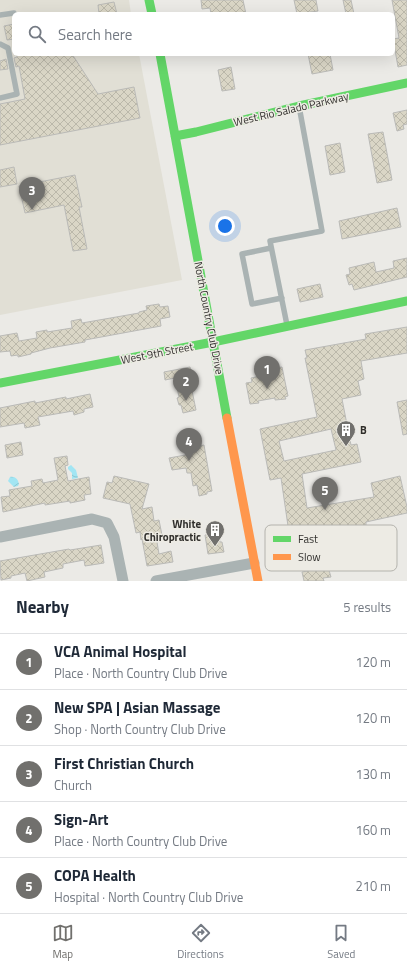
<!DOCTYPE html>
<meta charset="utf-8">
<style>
body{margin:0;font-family:"Titillium Web",sans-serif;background:#f6f6f7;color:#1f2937}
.you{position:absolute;left:225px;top:226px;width:14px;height:14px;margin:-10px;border:3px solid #fff;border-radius:50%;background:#1a73e8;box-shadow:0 0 0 6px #1a73e833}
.badge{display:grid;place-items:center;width:26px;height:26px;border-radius:50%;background:#71706d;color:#fff;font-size:13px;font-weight:700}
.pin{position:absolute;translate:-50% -33px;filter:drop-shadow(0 1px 2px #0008)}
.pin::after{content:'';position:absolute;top:21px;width:14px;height:12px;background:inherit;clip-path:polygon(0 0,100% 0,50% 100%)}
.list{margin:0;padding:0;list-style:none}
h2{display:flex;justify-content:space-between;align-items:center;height:52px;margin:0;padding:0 16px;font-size:17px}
h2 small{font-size:13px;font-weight:400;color:#747a83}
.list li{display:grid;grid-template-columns:26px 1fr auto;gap:12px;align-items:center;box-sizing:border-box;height:56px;padding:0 16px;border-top:1px solid #e0e1e3}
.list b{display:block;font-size:15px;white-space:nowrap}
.list p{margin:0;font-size:13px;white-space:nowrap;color:#747a83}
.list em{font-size:13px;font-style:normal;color:#747a83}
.icon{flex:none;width:22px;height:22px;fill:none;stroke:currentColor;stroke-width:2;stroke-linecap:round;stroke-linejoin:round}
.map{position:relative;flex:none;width:407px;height:581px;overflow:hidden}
.search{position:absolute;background:#fff;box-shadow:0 4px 16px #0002;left:12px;right:12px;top:12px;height:44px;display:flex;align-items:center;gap:10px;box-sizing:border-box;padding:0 14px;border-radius:6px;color:#747a83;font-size:15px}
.sheet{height:332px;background:#fff}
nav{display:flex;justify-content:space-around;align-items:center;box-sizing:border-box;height:56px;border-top:1px solid #e0e1e3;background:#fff;font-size:11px;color:#747a83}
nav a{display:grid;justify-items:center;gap:2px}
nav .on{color:#71706d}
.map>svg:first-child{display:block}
</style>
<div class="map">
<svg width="407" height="581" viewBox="0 0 407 581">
<defs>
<pattern id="water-waves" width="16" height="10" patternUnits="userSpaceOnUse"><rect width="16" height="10" fill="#a2e5f3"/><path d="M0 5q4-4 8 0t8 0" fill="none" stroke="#8cc5d0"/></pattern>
<pattern id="building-cross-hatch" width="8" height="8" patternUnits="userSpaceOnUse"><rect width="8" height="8" fill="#dad6c6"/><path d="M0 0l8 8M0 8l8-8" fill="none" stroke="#bbb8aa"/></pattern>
</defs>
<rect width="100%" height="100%" fill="#ebeae6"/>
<path fill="#e1dfd5" d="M0,0H129L131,14H14V54H139L182,280L0,315Z"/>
<path fill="url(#water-waves)" d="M71,465L76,470L78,478L72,479V473L68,469V467Z
M10,477C15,476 18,479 19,484L18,486L14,487L8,481Z"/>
<path fill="url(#building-cross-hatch)" stroke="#babab7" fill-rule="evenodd" d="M201,0H243L246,14H211L210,8L202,9Z
M294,0H316L318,11L297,14Z
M343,0H351L354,14H346Z
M392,0H407V65L398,67L393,39L399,38Z
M114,2L117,14H99L98,5Z
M14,24V39L7,40L4,26Z
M17,54H72L98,94L134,87L140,118L0,145V104L25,99L19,66L16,67L14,58L17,57Z
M308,54H330L333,70L312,74Z
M6,59L8,69L0,70V61Z
M231,67L235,89L222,91L218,70Z
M407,110V124L403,125L404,129L397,131L393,113Z
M383,132L392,180L377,183L368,134Z
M340,143L345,172L330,175L325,146Z
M14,167L17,184L0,187V170Z
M75,175L82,207H79L87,249L73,251L64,205L25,213L19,186Z
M397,208L401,227L342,239L339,221Z
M407,258V277L354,290L352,284L349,285L346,275L350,274L349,268L374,262L376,272L394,268L393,261Z
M320,284L323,297L300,302L297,289Z
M159,304L160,307L168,306L170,317L160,319L161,326L85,340V342L50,348L31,353V354L18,357V355L11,356L10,351L0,352V336L17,333L19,341L37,338L36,332L47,330V332L72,328L71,321L81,319L82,323L139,313V312L147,310L146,306Z
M407,327V353L361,361L364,379L358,381L361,395L342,399L351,445L357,444L361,462L302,474L307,508L374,497L371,483L400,476L407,507V513L366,522V525L300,536L296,535L293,533L288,526L281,478L270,480L260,429L317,417L305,358H307L305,350L366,339L365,334ZM331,429L336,450L284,461L279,441Z
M190,367L192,376H189L196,410L183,413L181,405H179L177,398L179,397L175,378L165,380L164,372Z
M282,367L288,396L285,397L286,399L275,400V398L258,401L259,403L250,404L246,383L252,382L251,378L270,374L269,369Z
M90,394L93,407L84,409V412L74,415L73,411L38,417L40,425L25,428L24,423L0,427V408L35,401V403L66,397V399Z
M407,400V434L403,435L397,402Z
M21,442L23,455L7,458L5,445Z
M204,445L212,491L207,492V494L199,496L197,485L193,486L191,473H187L186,468L172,470L169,458L191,454L190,448Z
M67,456L68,465L65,466L68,481L89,477L91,494L84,495L85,500L70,503V501L45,505V503L3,512L1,497L10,496L9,490L32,486L31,481L42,479L43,483L58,480L54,458Z
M114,476L149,484L142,509L152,507L154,521L159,520L162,535L156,536L159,554L171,551L173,562L147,566L142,539L141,540L140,532L136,533L130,504L103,498L107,482L112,483Z
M218,533L220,542H222L224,552L208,554L205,535Z
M101,545L104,563L85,566L84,560L63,564V568L44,572L45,577L27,581L25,573L11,576V578L1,580L0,561L69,549L70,550Z
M328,567L331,577L323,578L324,581H304L302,572Z"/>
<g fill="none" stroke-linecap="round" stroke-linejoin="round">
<path stroke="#aab3b3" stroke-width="5.5" d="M0,15L14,13
M0,44L8,48L17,94L0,98
M271,248L242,254L252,304L282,298
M287,325L270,241L322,231L299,106"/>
<path stroke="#aab3b3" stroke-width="11" d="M0,537L92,519L107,523L114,537L123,581
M156,581L254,563"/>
<path stroke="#63d668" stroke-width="9" d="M149,0L152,14
M160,54L227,418
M175,136L196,132L299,106L407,83
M0,383L213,342L407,301"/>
<path stroke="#ff974d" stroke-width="9" d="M227,418L258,581"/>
</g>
<defs>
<g id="building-pin" transform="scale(1)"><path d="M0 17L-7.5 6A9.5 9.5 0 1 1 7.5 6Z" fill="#71706d" stroke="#edebe4"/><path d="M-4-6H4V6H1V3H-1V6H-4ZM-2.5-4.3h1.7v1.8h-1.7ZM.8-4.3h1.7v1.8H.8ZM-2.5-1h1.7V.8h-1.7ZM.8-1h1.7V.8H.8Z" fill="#fff"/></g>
</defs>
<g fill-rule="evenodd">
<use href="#building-pin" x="346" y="430"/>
<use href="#building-pin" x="215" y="530"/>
</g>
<g text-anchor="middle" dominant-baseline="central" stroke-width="3" stroke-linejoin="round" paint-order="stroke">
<g font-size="11" fill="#302f2c" stroke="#edebe4">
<text transform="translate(291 109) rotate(-13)">West Rio Salado Parkway</text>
<text transform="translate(209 318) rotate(79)">North Country Club Drive</text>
<text transform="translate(157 353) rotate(-11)">West 9th Street</text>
</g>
<g font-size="11" font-weight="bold" fill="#302f2c" stroke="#edebe4" text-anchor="start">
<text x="360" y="430">B</text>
<text x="201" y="524" text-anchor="end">White<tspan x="201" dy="13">Chiropractic</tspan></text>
</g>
</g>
<rect x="265" y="525" width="132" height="46" rx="6" fill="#edebe4" stroke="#b4b3ad" stroke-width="1"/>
<rect x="273" y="536" width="18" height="6" fill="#63d668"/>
<rect x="273" y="554" width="18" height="6" fill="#ff974d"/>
<g font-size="11" fill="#302f2c">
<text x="298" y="543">Fast</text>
<text x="298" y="561">Slow</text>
</g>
</svg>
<div class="you"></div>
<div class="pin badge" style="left:267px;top:389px">1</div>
<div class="pin badge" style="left:186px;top:401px">2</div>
<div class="pin badge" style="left:32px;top:210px">3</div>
<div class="pin badge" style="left:189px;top:461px">4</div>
<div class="pin badge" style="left:325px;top:510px">5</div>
<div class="search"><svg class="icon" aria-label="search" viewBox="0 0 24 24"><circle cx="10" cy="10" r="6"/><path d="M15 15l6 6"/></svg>Search here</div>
</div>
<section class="sheet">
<h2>Nearby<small>5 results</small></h2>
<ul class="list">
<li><span class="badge">1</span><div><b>VCA Animal Hospital</b><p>Place · North Country Club Drive</p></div><em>120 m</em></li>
<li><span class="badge">2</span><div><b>New SPA | Asian Massage</b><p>Shop · North Country Club Drive</p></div><em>120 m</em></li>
<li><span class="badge">3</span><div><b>First Christian Church</b><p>Church</p></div><em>130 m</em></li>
<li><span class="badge">4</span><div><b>Sign-Art</b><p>Place · North Country Club Drive</p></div><em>160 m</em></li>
<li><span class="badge">5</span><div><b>COPA Health</b><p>Hospital · North Country Club Drive</p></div><em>210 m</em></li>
</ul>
</section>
<nav>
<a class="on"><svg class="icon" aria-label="map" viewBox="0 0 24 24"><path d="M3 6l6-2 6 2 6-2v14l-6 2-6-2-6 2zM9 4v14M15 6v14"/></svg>Map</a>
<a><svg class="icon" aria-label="directions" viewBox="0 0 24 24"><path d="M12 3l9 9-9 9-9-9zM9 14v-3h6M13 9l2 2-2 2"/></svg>Directions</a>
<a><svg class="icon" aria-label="saved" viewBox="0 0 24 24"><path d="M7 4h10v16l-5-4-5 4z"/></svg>Saved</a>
</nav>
